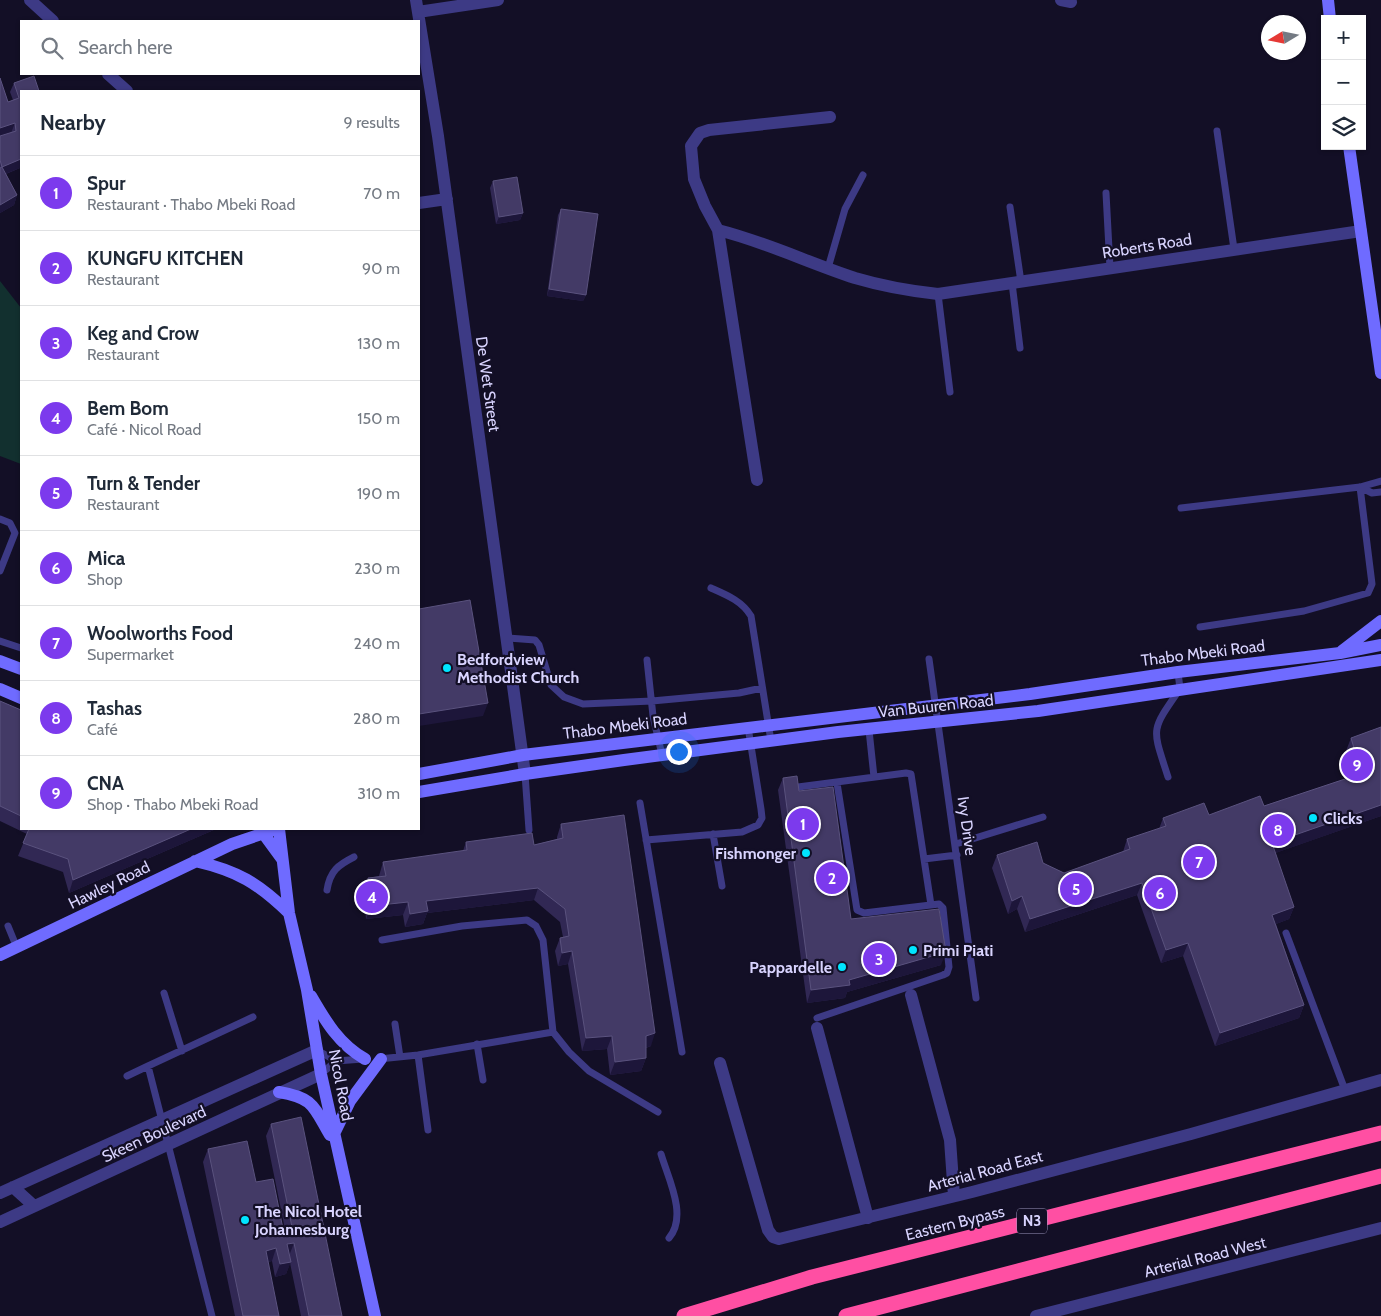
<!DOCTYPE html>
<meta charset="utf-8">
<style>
body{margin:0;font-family:Cabin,sans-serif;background:#f2f2f3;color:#1f2937}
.controls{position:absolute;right:15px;top:15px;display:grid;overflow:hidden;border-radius:0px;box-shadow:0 1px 4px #0004}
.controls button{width:45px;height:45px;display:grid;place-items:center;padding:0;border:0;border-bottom:1px solid #e0e1e3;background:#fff;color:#1f2937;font:25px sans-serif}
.compass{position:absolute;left:1261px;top:15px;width:45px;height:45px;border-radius:50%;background:#fff;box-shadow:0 1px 4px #0004;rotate:260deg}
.you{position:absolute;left:678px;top:751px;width:18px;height:18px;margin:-12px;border:4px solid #fff;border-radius:50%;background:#1a73e8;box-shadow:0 0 0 8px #1a73e833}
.badge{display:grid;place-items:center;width:32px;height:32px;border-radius:50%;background:#7c3aed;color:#fff;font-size:16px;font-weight:700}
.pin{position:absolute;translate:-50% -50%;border:2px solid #fff;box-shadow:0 1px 5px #0006}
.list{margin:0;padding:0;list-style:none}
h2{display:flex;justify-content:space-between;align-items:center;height:65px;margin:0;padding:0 20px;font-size:21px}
h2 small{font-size:16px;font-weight:400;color:#747a83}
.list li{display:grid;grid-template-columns:32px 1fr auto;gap:15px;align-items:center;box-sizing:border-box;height:75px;padding:0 20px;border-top:1px solid #e0e1e3}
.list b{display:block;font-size:19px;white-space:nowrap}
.list p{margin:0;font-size:16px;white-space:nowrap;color:#747a83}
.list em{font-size:16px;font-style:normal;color:#747a83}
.icon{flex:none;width:28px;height:28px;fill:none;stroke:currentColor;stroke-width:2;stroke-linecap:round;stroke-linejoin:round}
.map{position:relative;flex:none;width:1381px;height:1316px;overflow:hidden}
.search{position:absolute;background:#fff;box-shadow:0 1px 4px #0004;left:20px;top:20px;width:400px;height:55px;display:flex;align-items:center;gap:12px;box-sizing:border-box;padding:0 18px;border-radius:0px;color:#747a83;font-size:19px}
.panel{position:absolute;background:#fff;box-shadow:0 1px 4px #0004;left:20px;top:90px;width:400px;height:740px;border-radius:0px}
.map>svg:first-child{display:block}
</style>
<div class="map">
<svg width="1381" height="1316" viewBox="0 0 1381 1316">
<rect width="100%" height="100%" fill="#130f26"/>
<path fill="#12302f" d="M0,281L21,308V464L0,456Z"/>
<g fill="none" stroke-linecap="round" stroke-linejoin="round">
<path stroke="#3d3a85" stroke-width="7" d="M1217,131L1234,249
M1106,193L1110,268
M1010,207L1021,282
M828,268L845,209L863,175
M1012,283L1020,348
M938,294L950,392
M1360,487L1372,493L1381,492
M1360,487L1381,481
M1181,508L1360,487L1372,584L1368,593L1304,611L1200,627
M0,519L10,523L15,533L0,571
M711,588C727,595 742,601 751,616L771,741
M507,638L535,640L539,645L551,685L564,697L583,704L652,701L739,693L762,688
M0,641L21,648
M929,659L976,998
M647,660L653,716L662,755
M869,730L874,777
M525,774L529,830
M1168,777C1152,727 1150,732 1180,689L1178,672
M798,787L906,773L911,774L931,905
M640,803L682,1052
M713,834L722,886
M646,840L742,832L758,825L762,818L761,809L748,727
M956,844L1043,817
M924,859L957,855
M327,890C330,871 338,865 354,857
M8,926L17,948
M1286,933L1345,1090
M164,993L182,1051
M817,1018L943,975L947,973L949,967L943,908L939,904L864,913L857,910L837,783
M395,1024L400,1057
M553,1032L569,1052L589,1071L658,1112
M477,1044L483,1080
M317,1050L336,1061
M418,1055L428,1130
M379,1059L418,1055L553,1032L543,940L536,926L527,920L462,926L382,940
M321,1074L336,1061L363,1059
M127,1076L148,1066
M661,1154C668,1178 688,1216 669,1238
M212,1316L148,1066L253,1017"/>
<path stroke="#3d3a85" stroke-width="12" d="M30,0L53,21
M416,0L438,136L525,774
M1061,0L1071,2
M418,12L498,0
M108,74L127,91
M419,203L447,199
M718,230C766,242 809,263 855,278C882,286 910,291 938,294L1361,231
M757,480L718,230L705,206L694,179L691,146L700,133L709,130L830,117
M911,995L950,1140L954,1196
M817,1028L868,1218
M720,1063L768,1230L773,1237L779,1239L972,1192L1191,1134L1381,1080
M1036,1316L1381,1228"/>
<path stroke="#3d3a85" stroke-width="12" d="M13,1187L34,1206
M0,1193L317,1050
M0,1222L321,1074"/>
<path stroke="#6f6bff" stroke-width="12" d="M1328,0L1330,19
M1349,146L1381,373
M1342,651L1381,621
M0,661L21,669
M0,689L21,698
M419,774L523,755L1030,694L1178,672L1340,653L1381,645
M419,792L525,774L624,760L838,732L1038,711L1381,660
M260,829L282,859
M279,829L289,913L307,990L321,1074L375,1316
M195,861C238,871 258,883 289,913
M0,955L232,844L276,829
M311,996C326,1022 339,1044 365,1059
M279,1092C314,1098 313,1106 330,1135
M334,1134L350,1101L381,1059"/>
<path stroke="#ff4fa3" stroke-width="15" d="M684,1316L812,1277L1381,1133
M846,1316L1381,1176"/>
</g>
<path fill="#312854" d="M0,78L8,102L13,100L10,92L14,83L21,91V173L20,168L6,174L17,195L14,205L0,213Z
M493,181L523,213L520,220L496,224L490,188Z
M561,209L586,295L583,301L547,296L558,215Z
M0,701L21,710V829H216L69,893L63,872L18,856L27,834L0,821Z
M1381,727V816L1275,853L1294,907L1289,919L1276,924L1304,1005L1299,1018L1215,1046L1183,956L1161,963L1137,895L1025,932L1017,909L1008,914L992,868L997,855L1043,863L1064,873L1123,852L1127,839L1159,829L1163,818L1209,815L1264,806L1348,778L1352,769L1346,751L1351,738Z
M783,778L799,791L851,919L941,965L847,992L845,998L807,1003L778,790Z
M561,824L651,1046L646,1048V1058L641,1071L610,1075L607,1049L582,1051L568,964L558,966L555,951L560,938L563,937L560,922L534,900L427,913L423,924L405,927L403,915L366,919L363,891L368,878L379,876L383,862L463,851L466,842L534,845L557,839V837Z
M271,1124L342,1316H301L290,1263L286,1274L275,1277L272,1261L268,1262L279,1316H235L203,1162L208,1149L256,1182L284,1234H286L266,1136Z"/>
<path fill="#1d163a" d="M15,123L11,133L0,137V128Z
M21,159V164L20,168L0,176L2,167Z
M17,195L14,205L0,213V205Z
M523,213L520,220L496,224L499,217Z
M549,289L586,295L583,301L547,296Z
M488,703L483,716L419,726V714Z
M1381,805V816L1267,856L1272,843Z
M191,829H216L69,893L73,880Z
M1142,883L1137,895L1025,932L1030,919Z
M538,888L534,900L427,913L423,924L405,927L410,914L426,901Z
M1022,896L1017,909L1008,914L1012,901Z
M408,902L403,915L366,919L371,906Z
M1294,907L1289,919L1268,927L1272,915Z
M1188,943L1183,956L1161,963L1166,950Z
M572,951L568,964L558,966L562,953Z
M946,952L941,965L847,992L845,998L807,1003L811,990L849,980Z
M1304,1005L1299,1018L1215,1046L1220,1033Z
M655,1033L651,1046L641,1049L646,1036Z
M612,1036L607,1049L582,1051L586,1038Z
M646,1058L641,1071L610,1075L615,1062Z
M294,1243L289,1256L287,1244Z
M276,1248L272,1261L261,1264L266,1251Z
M291,1262L286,1274L275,1277L280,1264Z"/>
<path fill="#433a66" stroke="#5a527e" d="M34,76L39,91H21V159L2,167L0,160V136L16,131L15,123L0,128V78L8,102L19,98L14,83Z
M2,167L17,195L0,205V168Z
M517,177L523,213L499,217L493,181Z
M561,209L598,214L586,295L549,289Z
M470,600L488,703L419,714V609Z
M0,701L21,710V816L0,806Z
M1381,727V805L1272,843L1294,907L1272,915L1304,1005L1220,1033L1188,943L1166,950L1142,883L1030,919L1022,896L1012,901L997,855L1037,842L1043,863L1064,873L1130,849L1127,839L1166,826L1163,818L1204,803L1209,815L1260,796L1264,806L1348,778L1357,758L1351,738Z
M797,776L799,791L833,787L851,919L939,909L946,952L849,980L850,985L811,990L783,778Z
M624,815L655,1033L646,1036V1058L615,1062L612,1036L586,1038L572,951L562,953L560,938L569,936L565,909L538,888L426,901L428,911L410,914L408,902L371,906L368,878L386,876L383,862L467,850L466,842L532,833L534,845L563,838L561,824Z
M29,829H191L73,880L68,859L23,843Z
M301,1117L342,1316H309L294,1243L287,1244L291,1262L280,1264L276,1248L266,1251L279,1316H243L208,1149L247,1141L256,1182L273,1179L284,1234L293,1232L271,1124Z"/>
<g fill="#00e5ff" stroke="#130f26" stroke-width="2">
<circle cx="447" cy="668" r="5"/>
<circle cx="1313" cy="818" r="5"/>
<circle cx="806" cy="853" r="5"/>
<circle cx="913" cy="950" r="5"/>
<circle cx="842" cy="967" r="5"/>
<circle cx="245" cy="1220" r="5"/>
</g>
<g text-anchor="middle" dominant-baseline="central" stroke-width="4.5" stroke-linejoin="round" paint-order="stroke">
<rect fill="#130f26" stroke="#9e99be" stroke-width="1" x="1017" y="1208.5" width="30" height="25" rx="4"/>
<g font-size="15" font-weight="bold" fill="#d9d4ff">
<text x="1032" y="1221">N3</text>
</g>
<g font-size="16" fill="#d9d4ff" stroke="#130f26">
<text transform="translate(1147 246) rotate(-9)">Roberts Road</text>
<text transform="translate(488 384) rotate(82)">De Wet Street</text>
<text transform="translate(1203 653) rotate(-7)">Thabo Mbeki Road</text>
<text transform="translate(936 706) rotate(-6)">Van Buuren Road</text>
<text transform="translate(625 726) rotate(-7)">Thabo Mbeki Road</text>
<text transform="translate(967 826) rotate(82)">Ivy Drive</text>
<text transform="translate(109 885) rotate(-26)">Hawley Road</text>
<text transform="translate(341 1085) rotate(79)">Nicol Road</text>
<text transform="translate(154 1134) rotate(-25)">Skeen Boulevard</text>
<text transform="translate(985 1171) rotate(-15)">Arterial Road East</text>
<text transform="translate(955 1223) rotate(-14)">Eastern Bypass</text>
<text transform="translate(1205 1257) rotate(-14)">Arterial Road West</text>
</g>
<g font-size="16" font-weight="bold" fill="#d9d4ff" stroke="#130f26" text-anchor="start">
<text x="457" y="659">Bedfordview<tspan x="457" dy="18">Methodist Church</tspan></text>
<text x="1323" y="818">Clicks</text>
<text x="796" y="853" text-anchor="end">Fishmonger</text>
<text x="923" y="950">Primi Piati</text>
<text x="832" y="967" text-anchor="end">Pappardelle</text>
<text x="255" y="1211">The Nicol Hotel<tspan x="255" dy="18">Johannesburg</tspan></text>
</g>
</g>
</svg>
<div class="controls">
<button>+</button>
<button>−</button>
<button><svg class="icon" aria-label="layers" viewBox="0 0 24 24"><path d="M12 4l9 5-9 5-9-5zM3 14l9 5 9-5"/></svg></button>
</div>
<svg class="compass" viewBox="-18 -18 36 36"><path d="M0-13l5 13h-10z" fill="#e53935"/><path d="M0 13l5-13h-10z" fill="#747a83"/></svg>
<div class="you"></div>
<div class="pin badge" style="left:803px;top:824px">1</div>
<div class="pin badge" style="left:832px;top:878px">2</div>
<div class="pin badge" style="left:879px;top:959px">3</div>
<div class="pin badge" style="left:372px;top:897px">4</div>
<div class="pin badge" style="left:1076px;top:889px">5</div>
<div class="pin badge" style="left:1160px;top:893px">6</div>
<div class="pin badge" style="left:1199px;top:862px">7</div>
<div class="pin badge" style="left:1278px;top:830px">8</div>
<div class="pin badge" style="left:1357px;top:765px">9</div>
<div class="search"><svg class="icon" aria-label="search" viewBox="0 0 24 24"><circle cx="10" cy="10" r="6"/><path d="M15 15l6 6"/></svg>Search here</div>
<section class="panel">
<h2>Nearby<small>9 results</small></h2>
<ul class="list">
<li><span class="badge">1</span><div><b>Spur</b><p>Restaurant · Thabo Mbeki Road</p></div><em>70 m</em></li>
<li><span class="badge">2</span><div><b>KUNGFU KITCHEN</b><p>Restaurant</p></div><em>90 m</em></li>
<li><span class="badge">3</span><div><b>Keg and Crow</b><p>Restaurant</p></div><em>130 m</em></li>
<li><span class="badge">4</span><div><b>Bem Bom</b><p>Café · Nicol Road</p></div><em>150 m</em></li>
<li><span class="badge">5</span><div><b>Turn &amp; Tender</b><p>Restaurant</p></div><em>190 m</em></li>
<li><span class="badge">6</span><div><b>Mica</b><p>Shop</p></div><em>230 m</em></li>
<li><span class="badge">7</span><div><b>Woolworths Food</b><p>Supermarket</p></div><em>240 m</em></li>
<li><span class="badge">8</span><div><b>Tashas</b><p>Café</p></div><em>280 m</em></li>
<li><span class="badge">9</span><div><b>CNA</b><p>Shop · Thabo Mbeki Road</p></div><em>310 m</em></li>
</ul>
</section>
</div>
